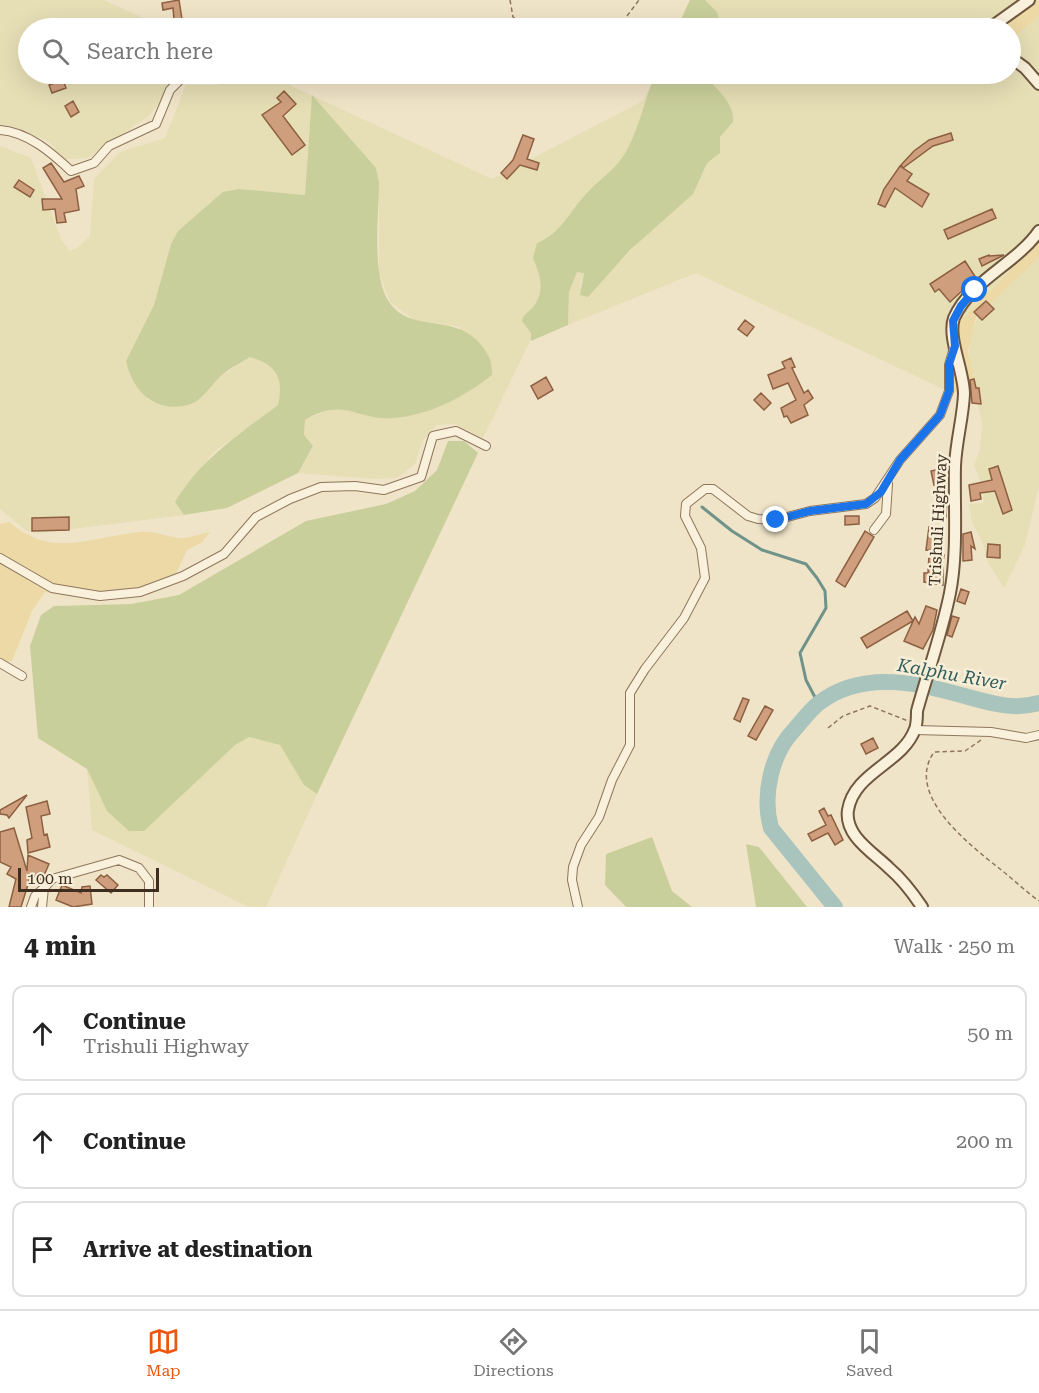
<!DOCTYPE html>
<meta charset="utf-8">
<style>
body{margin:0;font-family:"Roboto Serif",serif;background:#f2f2f2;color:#222}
.scale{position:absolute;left:18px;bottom:15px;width:141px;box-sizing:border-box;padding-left:6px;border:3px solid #3d2e20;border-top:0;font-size:16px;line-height:21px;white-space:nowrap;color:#3d2e20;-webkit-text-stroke:4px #f7eed8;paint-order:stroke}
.stop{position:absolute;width:18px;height:18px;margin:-14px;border:4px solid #1a73e8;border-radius:50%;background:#fff}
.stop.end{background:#1a73e8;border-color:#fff;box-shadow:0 2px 6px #0008}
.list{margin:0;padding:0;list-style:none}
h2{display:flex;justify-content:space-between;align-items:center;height:78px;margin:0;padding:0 24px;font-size:26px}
h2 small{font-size:20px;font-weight:400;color:#767676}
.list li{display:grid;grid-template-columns:39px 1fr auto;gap:18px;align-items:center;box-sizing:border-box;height:96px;margin:0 12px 12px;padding:0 12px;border:2px solid #e0e0e0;border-radius:12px}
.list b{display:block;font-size:22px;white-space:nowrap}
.list p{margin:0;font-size:20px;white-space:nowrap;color:#767676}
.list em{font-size:20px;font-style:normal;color:#767676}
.icon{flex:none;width:33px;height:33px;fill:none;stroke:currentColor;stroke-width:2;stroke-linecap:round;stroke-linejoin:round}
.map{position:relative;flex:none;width:1039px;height:907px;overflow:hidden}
.search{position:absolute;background:#fff;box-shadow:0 6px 24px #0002;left:18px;right:18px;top:18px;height:66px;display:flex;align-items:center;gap:15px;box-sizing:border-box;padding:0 21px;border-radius:33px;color:#767676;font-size:22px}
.sheet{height:402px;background:#fff}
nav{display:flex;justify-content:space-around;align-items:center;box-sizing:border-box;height:84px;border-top:2px solid #e0e0e0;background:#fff;font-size:16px;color:#767676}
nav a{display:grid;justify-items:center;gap:3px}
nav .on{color:#ea580c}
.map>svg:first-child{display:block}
</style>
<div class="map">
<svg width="1039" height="907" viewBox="0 0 1039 907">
<rect width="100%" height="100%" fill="#f0e4c8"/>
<path fill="#e6deb5" d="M0,0H104L165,28H28V74H181L149,116L87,158L65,159L49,142L19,129L0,126Z
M690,0H1038L1000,28H677Z
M1039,16V71L1012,51L1010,39Z
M1011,67L1039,89V241L963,317L953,362L952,393L696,273L568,325L569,292L577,272H584L580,288L601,281L636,245L588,222L483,438L455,424L436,425L422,442L415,464L397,478L374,479L298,473L313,447L304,435L305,420L332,408L393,418L461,327L414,320L390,302L379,273V183L376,168L312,96L305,195L239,189L171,244L154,305L126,361L148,400L163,406L192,404L224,374L250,357L265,361L277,373L281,390L278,405L214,452L183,489L175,502L184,515L40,533L27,531L0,509V146L31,158L61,239L69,251L77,248L90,236L94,179L120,152L165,138L186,85H218L240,74L255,76L260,82H283L492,179L643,101L656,74H1010Z
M1039,257V486L1025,545L1004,588L987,561L983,544L972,522L969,504L983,503L984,490L974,465L980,450L982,424L970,364L969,342L979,312Z
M249,737L280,745L304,785L317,794L266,907H249L92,830L87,769L107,811Z"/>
<path fill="#c9cf9b" d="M690,0H705L717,12L721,28H677Z
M656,74H703C715,88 735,102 733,122L720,137V153L707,163L693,194L630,250L588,297L580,295L584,273L577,272L569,292L568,325L531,341V333L522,321C524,313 528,313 533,307C546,290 540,275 533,258L537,243C560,234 569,213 585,195C597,181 614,171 624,155C640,129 643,101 656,74Z
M312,95L376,168L379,183C379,215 371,275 389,302C412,335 455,311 482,346C490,357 492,362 492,375C464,397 430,415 394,418C357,421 344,396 305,420L304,435L313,446L298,473L227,508L184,515L175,502C200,460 239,434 278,405C284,378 277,365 250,357C241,363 230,368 222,375C213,383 202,400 191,404C156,415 133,392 126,361L154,305L171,244L178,231L223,192L239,189L305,195Z
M448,441H464L478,453L317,794L304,785L280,745L249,737L235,745L144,831H129L107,811L87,769L38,738L30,646L41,615L54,606L131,604L179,595L306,521L386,504L415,491L437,470Z
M652,837L672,891L692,907H626L605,885L606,854Z
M746,844L759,847L807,907H756Z"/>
<path fill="#ecd9a5" d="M1039,0V16L1011,39L1010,28H997Z
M1039,241V257L976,317L968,351L976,387L952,393L956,325Z
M9,522C52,560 93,536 141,532C155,531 165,536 178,538C187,539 200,534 210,532L201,543L187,550L171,584L151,594L98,601L45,592L32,611L12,661L4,662L0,658V524Z"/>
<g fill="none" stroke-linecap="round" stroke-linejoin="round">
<path stroke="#6f938a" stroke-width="3" d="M702,507L732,531L762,550L806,564L817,578L825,591L826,608L800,653L806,680L818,703"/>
<path stroke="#a9c4bc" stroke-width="16" d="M835,907L771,828C762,796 771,754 794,730C802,721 810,710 819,703C864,668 922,684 972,698C994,704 1016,710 1039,703"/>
</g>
<path fill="#cf9f7d" stroke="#8d5f41" stroke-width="1.5" d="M179,0L182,19L174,20L173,8L163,10L162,3Z
M63,80L66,88L52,93L49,85Z
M284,91L296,104L283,116L305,145L292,155L262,115L281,102L277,98Z
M73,101L79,112L71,117L65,106Z
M951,133L953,140L933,146L903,168L901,165L914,151L929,140Z
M523,135L534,139L527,159L539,163L537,170L520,165L507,179L501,173L513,160Z
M51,163L64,182L79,176L84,186L76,189L79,210L64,213L66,222L57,223L55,209L43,210L42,199H62L43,168Z
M900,166L912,174L907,181L929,194L922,207L895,188L885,207L878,204L884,189Z
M19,180L34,190L30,197L14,187Z
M992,209L996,218L948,239L944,230Z
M989,255V256L1004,255L982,266L979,259Z
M965,261L976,278L950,302L939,289L935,292L930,284Z
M986,301L994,309L982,320L974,312Z
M745,320L754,327L747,336L738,329Z
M791,358L795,367L792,368L804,393L808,390L813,398L804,405L808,415L791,423L787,416L784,417L781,408L796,400L788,383L773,389L768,375L785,368L782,362Z
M546,377L553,390L538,399L531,386Z
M974,379L976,388H979L981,404L972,403L970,380Z
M761,393L771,403L764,410L754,400Z
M998,466L1012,510L1003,514L995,491L980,493L981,499L971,501L969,485L992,480L989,469Z
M941,469L947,497L946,517L937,515L938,503H941L937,484L934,485L931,471Z
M845,516H859V524L845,525Z
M69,517V530L32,531V518Z
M929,527L940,529L936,551L926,550Z
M865,531L874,537L845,587L836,581Z
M971,532L975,549L971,546L972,560L963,561V534Z
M988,544L1000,545V558L987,557Z
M929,555H944L943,562L932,563L943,567V585L924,582V573H928Z
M961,589L969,592L965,604L957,601Z
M926,606L937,610L933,630L923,649L904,641L915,617L919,624Z
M907,611L913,621L867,648L861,638Z
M952,616L959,618L952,637L947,635Z
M743,698L749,700L740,722L734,719Z
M765,706L773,710L756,740L748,736Z
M873,738L878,748L866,754L861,744Z
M27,795L9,818L7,815L0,814V810Z
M47,801L50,814L41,816L44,835L47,834L50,847L28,853L27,840L32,838L26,807Z
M824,808L828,816L831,815L843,840L835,845L828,833L812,841L808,834L826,825L819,811Z
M14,828L27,871L28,855L49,864L42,880L31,875L21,907H9L16,879L7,874L11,867L0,862V832Z
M101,875L104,877L107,875L118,885L111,893L96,880Z
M62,885L81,893L82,887L90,886L92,904L73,907L56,900Z"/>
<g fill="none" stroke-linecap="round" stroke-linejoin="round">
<g stroke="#8d765c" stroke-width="10">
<path id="street" d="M0,130C28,132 52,153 71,171L94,163L109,146L156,124L170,90L186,74
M874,530L886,514L888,484
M0,558L52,588L100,596L140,592L183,576L224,554L256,517L290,499L321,487L355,486L384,490L421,477L433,436L456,431L486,446
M0,663L22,676
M915,730L991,732L1026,738L1039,735
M31,907L35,896L44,888
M42,907L44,888L52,879L119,860L139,868L149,881V907
M578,907L572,880L573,867L581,845L599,817L612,780L630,745V693L645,669L684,618L705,578L701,548L685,516L686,504L705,489H713L748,516L758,519L776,520L810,511L866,504L875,498L900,460L940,415L949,391V365L954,348"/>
</g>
<g stroke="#6f573f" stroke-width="14">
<path id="secondary" d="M990,28L1029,0
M1010,57L1025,68L1039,84
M922,907C912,892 902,879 889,868C874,853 844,836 848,810C854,772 903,763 915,729C917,724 917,716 917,711C928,671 942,633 950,593C958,551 954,507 955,466C956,441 963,418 964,394C964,371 947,337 954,318C971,280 1016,264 1039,231"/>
</g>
<path stroke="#8d765c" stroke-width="1.5" stroke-dasharray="4.5 3" stroke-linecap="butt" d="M510,0L513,17L529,28
M618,28L639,0
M828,728L843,716L870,706L908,721
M981,740L965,751L934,752C904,795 970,845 1000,869C1013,879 1025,891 1039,901"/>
<use href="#street" stroke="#faf1dc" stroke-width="8"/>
<use href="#secondary" stroke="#faf1dc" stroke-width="10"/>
</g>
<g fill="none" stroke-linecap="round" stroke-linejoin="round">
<path stroke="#1a73e8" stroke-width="8" d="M776,520L810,511L866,504L881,492L900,460L940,415L949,391V364L955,346L953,321L961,306L975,290"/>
</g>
<g text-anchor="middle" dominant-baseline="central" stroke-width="5" stroke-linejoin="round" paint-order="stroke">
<g font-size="16" fill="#3d2e20" stroke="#f7eed8">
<text transform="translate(938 520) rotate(-87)">Trishuli Highway</text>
</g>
<g font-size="18" font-style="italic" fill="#2f5d5a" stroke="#f7eed8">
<text transform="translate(952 674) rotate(10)">Kalphu River</text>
</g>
</g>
</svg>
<div class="scale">100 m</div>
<div class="stop" style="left:975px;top:290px"></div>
<div class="stop end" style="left:776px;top:520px"></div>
<div class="search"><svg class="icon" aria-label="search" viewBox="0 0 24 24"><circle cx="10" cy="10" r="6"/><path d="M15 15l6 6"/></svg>Search here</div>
</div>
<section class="sheet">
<h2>4 min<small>Walk · 250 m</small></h2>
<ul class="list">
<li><svg class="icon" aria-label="ahead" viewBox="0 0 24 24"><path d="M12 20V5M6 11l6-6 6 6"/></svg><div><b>Continue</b><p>Trishuli Highway</p></div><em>50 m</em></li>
<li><svg class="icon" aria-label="ahead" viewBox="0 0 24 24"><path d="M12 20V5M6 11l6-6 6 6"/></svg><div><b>Continue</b></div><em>200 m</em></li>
<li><svg class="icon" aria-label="arrive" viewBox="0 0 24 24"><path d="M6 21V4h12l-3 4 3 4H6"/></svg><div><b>Arrive at destination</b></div></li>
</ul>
</section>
<nav>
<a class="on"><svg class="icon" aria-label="map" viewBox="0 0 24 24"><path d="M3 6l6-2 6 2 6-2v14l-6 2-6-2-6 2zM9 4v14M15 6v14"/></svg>Map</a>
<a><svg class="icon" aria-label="directions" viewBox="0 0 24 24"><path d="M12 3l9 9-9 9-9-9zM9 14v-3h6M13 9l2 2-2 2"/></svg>Directions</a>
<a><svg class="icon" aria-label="saved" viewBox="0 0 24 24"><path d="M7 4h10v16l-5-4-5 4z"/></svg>Saved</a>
</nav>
